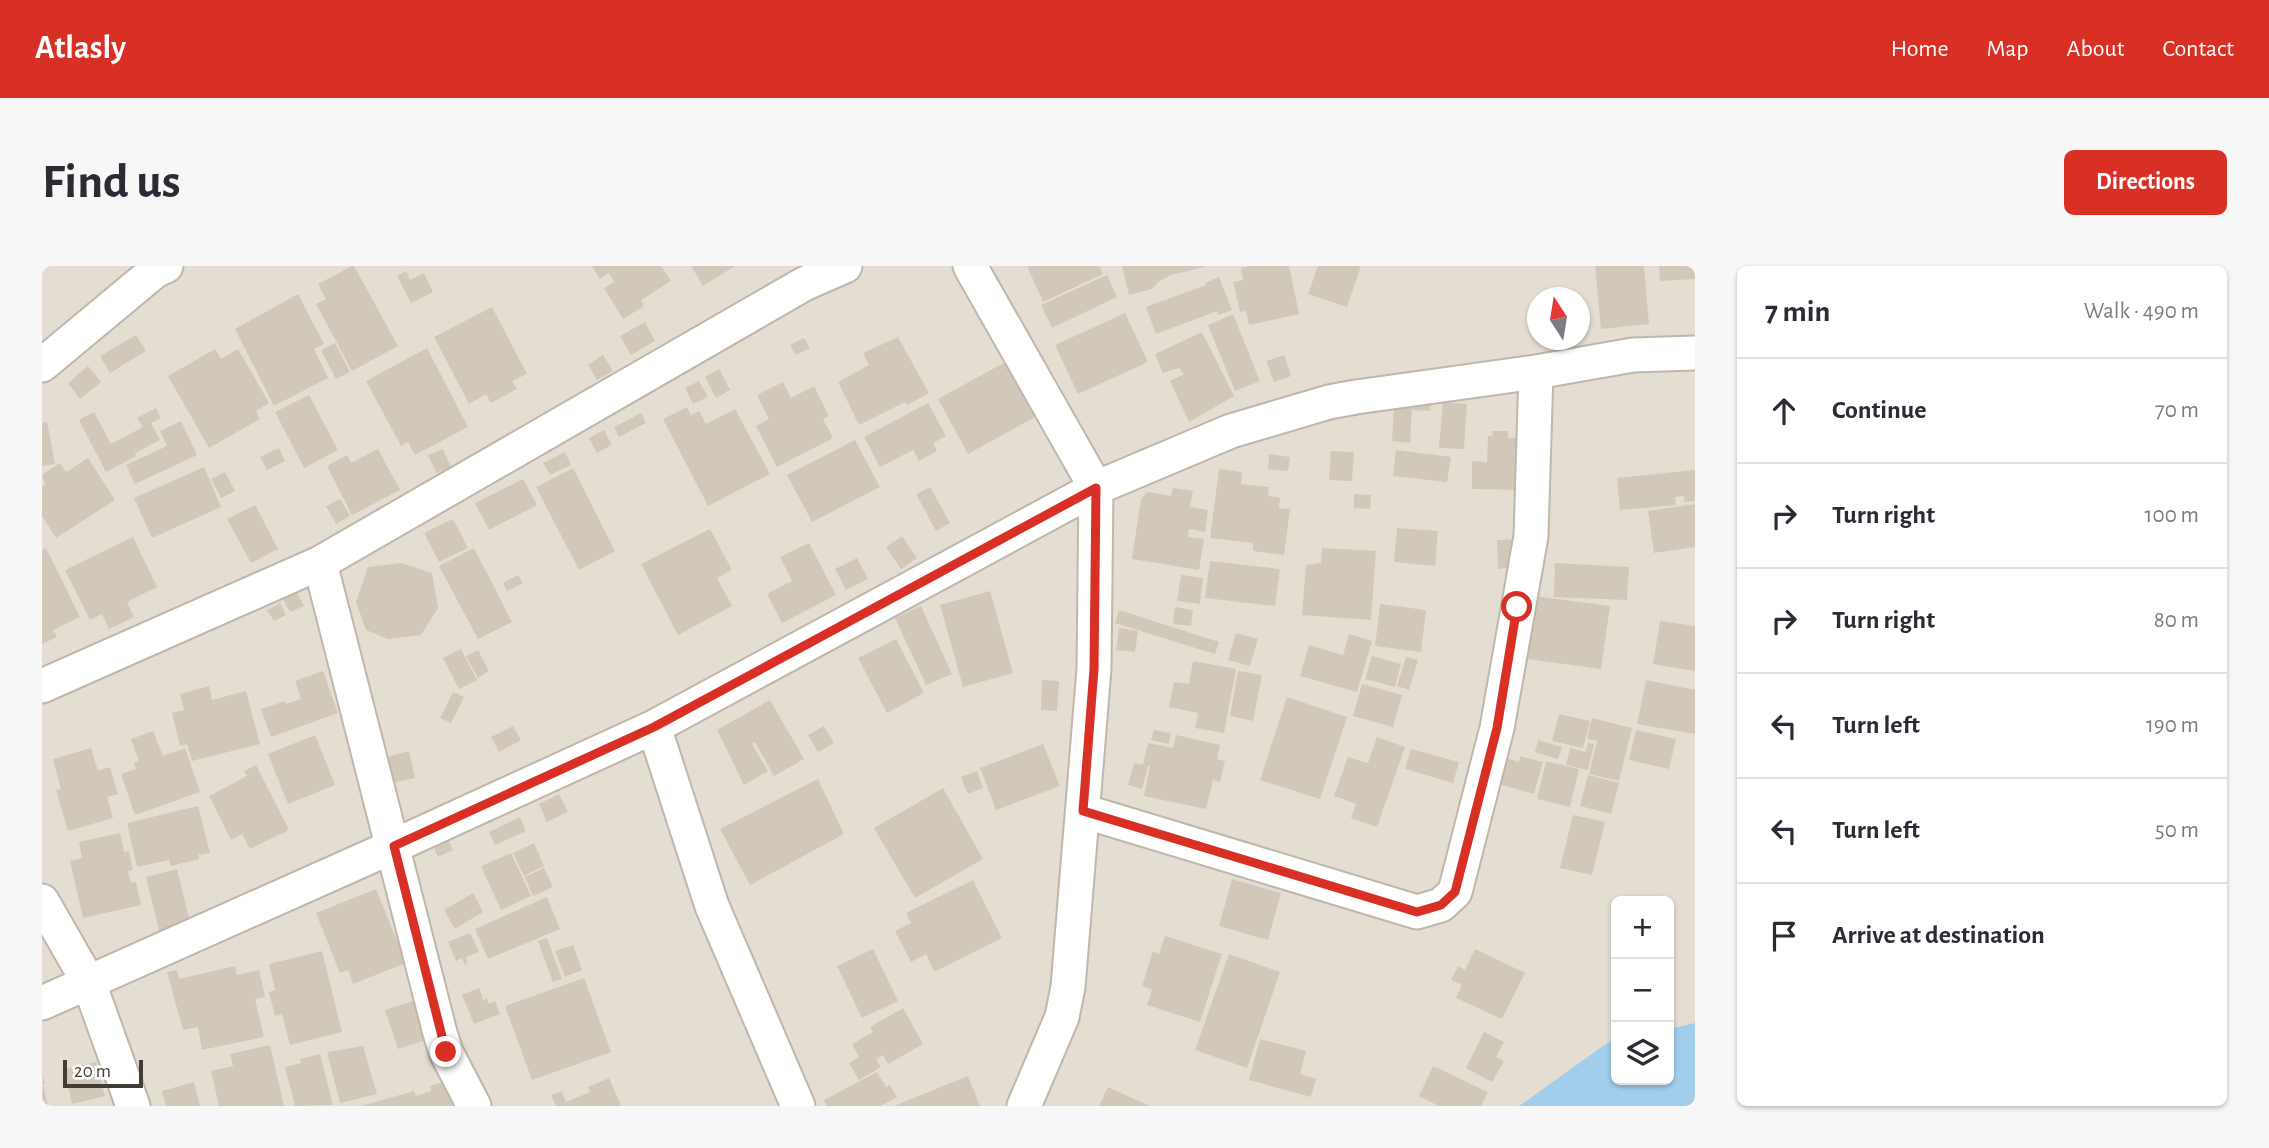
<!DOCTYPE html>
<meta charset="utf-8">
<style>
body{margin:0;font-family:"Alegreya Sans",sans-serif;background:#f7f7f7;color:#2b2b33}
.controls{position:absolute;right:21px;bottom:21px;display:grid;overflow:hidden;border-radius:10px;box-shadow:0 2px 5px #0004}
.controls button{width:63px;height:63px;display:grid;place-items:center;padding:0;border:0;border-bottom:2px solid #e1e1e2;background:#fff;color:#2b2b33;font:35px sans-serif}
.compass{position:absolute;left:1485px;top:21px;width:63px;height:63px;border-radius:50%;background:#fff;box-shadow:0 2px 5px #0004;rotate:348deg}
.scale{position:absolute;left:21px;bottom:18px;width:80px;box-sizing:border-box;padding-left:7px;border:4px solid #423d34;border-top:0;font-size:19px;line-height:24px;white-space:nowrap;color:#423d34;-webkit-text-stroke:5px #fff;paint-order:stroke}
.stop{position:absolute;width:21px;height:21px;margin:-16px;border:5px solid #d93025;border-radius:50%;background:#fff}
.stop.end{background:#d93025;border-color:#fff;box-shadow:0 2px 7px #0008}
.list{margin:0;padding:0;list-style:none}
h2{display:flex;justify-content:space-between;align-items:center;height:91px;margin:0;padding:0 28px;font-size:30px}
h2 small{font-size:23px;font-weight:400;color:#7c7c81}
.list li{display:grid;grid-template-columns:46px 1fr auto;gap:21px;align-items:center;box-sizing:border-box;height:105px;padding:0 28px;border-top:2px solid #e1e1e2}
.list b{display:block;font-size:26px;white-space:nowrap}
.list em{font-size:23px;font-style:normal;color:#7c7c81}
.icon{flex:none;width:38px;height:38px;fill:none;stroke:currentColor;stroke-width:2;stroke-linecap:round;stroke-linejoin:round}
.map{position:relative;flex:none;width:1653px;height:840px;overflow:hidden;border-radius:10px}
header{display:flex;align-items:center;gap:42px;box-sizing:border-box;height:98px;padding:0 35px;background:#d93025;color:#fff}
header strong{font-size:33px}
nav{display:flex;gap:38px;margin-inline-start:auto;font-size:24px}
.intro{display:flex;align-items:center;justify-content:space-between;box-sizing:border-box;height:168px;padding:0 42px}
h1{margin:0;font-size:49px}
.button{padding:18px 32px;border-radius:10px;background:#d93025;color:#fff;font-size:24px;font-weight:700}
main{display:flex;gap:42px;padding:0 42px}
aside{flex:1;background:#fff;border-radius:10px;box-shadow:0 2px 5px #0004}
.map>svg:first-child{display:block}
</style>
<header>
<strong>Atlasly</strong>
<nav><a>Home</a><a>Map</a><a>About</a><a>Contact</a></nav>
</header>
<div class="intro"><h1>Find us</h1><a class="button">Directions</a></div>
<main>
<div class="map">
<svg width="1653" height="840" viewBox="0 0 1653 840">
<rect width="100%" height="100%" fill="#f1ede4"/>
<path fill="#e4ded2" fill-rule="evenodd" d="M0,0H1653V757L1627,763V635H1574V775L1565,777L1477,840H0ZM1496,32H1538V74H1496Z"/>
<path fill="#a2cdeb" d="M1653,757V840H1477L1565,777L1574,775V814H1627V763Z"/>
<path fill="#d1c8ba" d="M310,0H312L356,80L310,105L274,38L284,33L276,18Z
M550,0H619L629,15L599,34L602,40L581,53L562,22L572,16L567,7L558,13Z
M649,0H693L661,20Z
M985,0H1057L1061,8L1001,36Z
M1080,0H1162V1L1129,9L1116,16L1110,23L1087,29Z
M1208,0H1247L1257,48L1207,59L1204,45L1198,46L1191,16L1201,14L1199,2Z
M1276,0H1319L1305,41L1266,28Z
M1553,0H1602L1607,58L1559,63Z
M1617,0H1653V13L1618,15Z
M364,5L368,14L382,7L391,26L369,37L355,10Z
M1065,9L1075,31L1010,62L999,39Z
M1177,11L1190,44L1176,49L1175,45L1114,68L1104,41L1164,19L1163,17Z
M256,28L282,78L272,83L286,112L232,140L193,63Z
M450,41L485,108L470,115L475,123L449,137L444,128L427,138L392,71Z
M1083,47L1106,96L1036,128L1013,79Z
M1191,48L1218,115L1193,125L1166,59Z
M603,56L613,75L589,89L578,70Z
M1160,66L1192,130L1147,156L1128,115L1142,108L1137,102L1121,107L1113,88Z
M94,69L104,85L68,107L58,90Z
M856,71L887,127L865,139L863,136L817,159L796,116L827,99L821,87Z
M762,72L768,82L754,89L748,79Z
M293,77L308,106L294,113L279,84Z
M385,82L426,161L373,189L366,176L359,180L324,115Z
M173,83L179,93L196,83L227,137L214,145L218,153L167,182L126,110Z
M561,89L571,105L555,114L546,99Z
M1242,89L1249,110L1232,116L1224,95Z
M967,94L985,126L981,128L993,151L926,188L896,133Z
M46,100L59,116L38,133L26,117Z
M677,103L688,124L674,132L663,111Z
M657,115L666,131L651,138L643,122Z
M741,116L749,132L772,120L787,150L781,153L791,172L735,201L714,160L727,153L715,129Z
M267,129L296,184L262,202L233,146Z
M1389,134L1388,145L1370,144L1368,177L1350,175L1352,143H1345Z
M1401,136L1425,138L1422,183L1397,182Z
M886,137L904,170L891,177L895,185L877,195L871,184L838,201L822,171Z
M645,141L649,149L657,145L664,158L693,143L728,208L666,240L621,153Z
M114,142L119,152L109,157L118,174L93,187L94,190L64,206L37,154L52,146L69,178L101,161L95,152Z
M599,147L604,157L577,171L572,161Z
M139,155L155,189L93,218L84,199L125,180L118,165Z
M5,156L13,198L0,200V157Z
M562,164L570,179L555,187L547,172Z
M1450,165H1466V172H1482L1481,224L1430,223V195L1445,196L1446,170H1451Z
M813,174L838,221L770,256L745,209Z
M237,182L243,195L225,204L218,191Z
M336,183L358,224L310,249L285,200L305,189L309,197Z
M401,183L409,201L394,207L386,189Z
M1354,184L1409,191L1405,216L1351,210Z
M1289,185L1312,186L1310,215L1287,214Z
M523,186L529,199L508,209L501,197Z
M1227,188L1248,191L1246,205L1226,203Z
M46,192L73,234L14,272L0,250V221L3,219L0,209L18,197L24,206Z
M162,201L179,241L110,272L92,232Z
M531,202L573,285L537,304L494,221Z
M1177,203L1200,206L1199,218L1227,221L1226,230L1238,232L1237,242L1248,243L1242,289L1211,285V277L1168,272Z
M1653,204V235L1642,236V230L1633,231L1634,239L1578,244L1575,212Z
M183,206L193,225L179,232L169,213Z
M481,213L495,239L447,264L433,237Z
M888,221L908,257L894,265L874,228Z
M1131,222L1151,225L1148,241L1166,244L1163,266L1147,263L1146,271L1162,273L1157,304L1090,293L1099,233L1105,226L1129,230Z
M1312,228L1329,229L1328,243L1312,242Z
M298,233L308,250L294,258L284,240Z
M1653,238V281L1612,287L1606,245Z
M213,239L236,283L209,297L185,253Z
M411,253L426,282L397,296L382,267Z
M1355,262L1396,265L1393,300L1352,296Z
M668,263L690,304L675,312L690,340L636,369L599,298Z
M860,270L875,292L859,303L844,281Z
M91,271L115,321L85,336L92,351L67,363L60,348L48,354L23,304Z
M1479,273L1480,301L1456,303L1455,274Z
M767,277L794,329L740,357L725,328L750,315L738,291Z
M4,282L38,351L11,364L15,371L0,378V284Z
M432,282L470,356L436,373L397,300Z
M1280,282L1334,285L1329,354L1260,349L1264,299L1279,297Z
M815,292L826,313L804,324L793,303Z
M1168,295L1238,303L1233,340L1163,332Z
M360,297L390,307L396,342L379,369L346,373L324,364L314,336L326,301Z
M1513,297L1587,301L1585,334L1512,331Z
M476,309L481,317L465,325L461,317Z
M1139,309L1161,312L1158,338L1135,335Z
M253,322L262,340L248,346L239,329Z
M948,325L971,407L921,421L898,339Z
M1493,330L1568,340L1559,403L1485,393Z
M238,337L244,349L232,355L225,344Z
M1338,338L1384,344L1379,386L1333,380Z
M879,340L910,408L884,419L853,352Z
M1133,341L1151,344L1149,360L1131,358Z
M1077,344L1177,376L1173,388L1073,357Z
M1618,355L1653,360V405L1611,398Z
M1077,362L1096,365L1093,386L1074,384Z
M1194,367L1216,373L1208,400L1186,394Z
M1307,368L1330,375L1315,426L1258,410L1267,379L1301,389Z
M854,373L882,427L845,447L816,392Z
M419,383L435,414L417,423L401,392Z
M436,384L447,405L436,412L424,390Z
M1330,390L1359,398L1353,421L1323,413Z
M1364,391L1376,394L1367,424L1355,420Z
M1151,395L1194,403L1182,467L1153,462L1156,447L1127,441L1132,416L1147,418Z
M281,405L296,447L229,471L219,443L243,435L244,438L259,433L253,415Z
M1196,405L1220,409L1211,455L1188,450Z
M1000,414L1017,415L1015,445L999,444Z
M1604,414L1653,424V468L1595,458Z
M1320,418L1360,429L1351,461L1311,450Z
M167,420L170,434L204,425L218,478L150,495L145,478L138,480L130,447L142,444L138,428Z
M411,426L422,431L409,457L398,452Z
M1245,431L1305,451L1278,533L1218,514Z
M728,434L762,493L732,510L713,476L710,478L726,505L702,519L675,464Z
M1517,448L1548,455L1541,482L1510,475Z
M1550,452L1590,462L1577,515L1547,508L1555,475L1545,473Z
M471,460L479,474L457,486L449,471Z
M782,460L792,477L776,486L766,469Z
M1112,464L1129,467L1127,478L1109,474Z
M1594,464L1634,473L1627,503L1587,494Z
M111,465L121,490L143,482L158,526L93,549L79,508L94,503L92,497L97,495L89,473Z
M273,469L293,519L246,538L226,488Z
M1134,469L1178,479L1175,493L1183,495L1178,516L1171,514L1164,543L1102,530L1108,500H1106L1100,523L1086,519L1092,497L1101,499L1106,477L1131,482Z
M1335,471L1363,481L1335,561L1309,552L1314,538L1292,530L1306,491L1326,497Z
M1496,474L1520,481L1516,493L1493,486Z
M1546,477L1552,478L1546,504L1524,499L1528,482L1544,486Z
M1001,478L1018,520L954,544L938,502Z
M49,482L56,505L68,501L76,528L65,531L71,552L26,565L14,524L19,523L11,493Z
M1369,483L1417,496L1411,517L1363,503Z
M367,485L373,512L346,518L340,492Z
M1453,489L1477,496L1478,490L1501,496L1492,528L1446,515Z
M1504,495L1537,503L1528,541L1495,533Z
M214,499L247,564L208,583L200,568L189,574L167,530L205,510L202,505Z
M935,505L941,522L926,528L919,511Z
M1546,509L1577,517L1569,548L1538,540Z
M776,513L802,568L708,619L678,563Z
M901,522L941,593L873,632L832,562Z
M517,528L526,546L505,556L497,538Z
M156,540L168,587L156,589L157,593L129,600L127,594L95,601L85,557Z
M1531,549L1563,556L1550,609L1518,602Z
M478,551L484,565L453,579L447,566Z
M78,567L82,586L87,585L91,604L86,605L89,617L94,616L99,639L41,652L28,595L40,592L37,576Z
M403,568L411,584L396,591L389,575Z
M492,577L502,600L482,610L471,587Z
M469,587L489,630L459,644L439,600Z
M502,602L511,621L491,630L483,611Z
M135,603L149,660L118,668L104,611Z
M1190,613L1239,627L1226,674L1177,660Z
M931,614L960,672L892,706L884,688L869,696L853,665L869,657L864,647Z
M334,623L364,697L311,718L306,704L298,707L274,647Z
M431,627L441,646L413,663L402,644Z
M505,631L518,663L446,693L433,663Z
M428,667L437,686L424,691L425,698L423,699L420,692L414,695L406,676Z
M1123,670L1180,688L1158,756L1105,739L1110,724L1100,720L1111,685L1117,688Z
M505,672L520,713L511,716L496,675Z
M531,679L540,704L523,711L513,685Z
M831,683L856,735L820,752L795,700Z
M1433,683L1483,707L1460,753L1414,732L1420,719L1409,714L1416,700L1423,704Z
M280,685L300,766L248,779L240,748L233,750L227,726L233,724L227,698Z
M1187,688L1238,706L1205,802L1153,784Z
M193,700L195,709L217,704L223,731L213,733L222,771L160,784L156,761L141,764L125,706L135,704L137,713Z
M542,712L569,786L490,814L463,740Z
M437,722L441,732L439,735L445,732L447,738L453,735L458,748L432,758L420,729Z
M371,735L384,774L356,783L343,744Z
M861,742L881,778L846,798L841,789L834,793L839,801L817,814L807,797L817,791L810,778L831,766L828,761Z
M1442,766L1462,776L1454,791L1462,795L1450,816L1424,802Z
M1218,773L1264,785L1258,808L1274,813L1269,831L1207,814Z
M228,779L242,840H177L169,805L191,800L188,788Z
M321,780L335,828L298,837L285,786Z
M278,788L291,839L253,840L243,801L259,797L258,793Z
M54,796L63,830L30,838L22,803Z
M1391,800L1446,826L1439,840H1397L1377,830Z
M835,806L844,821L848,819L855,831L838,840H785L782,834Z
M1,810L3,818H1L6,840H0Z
M926,810L938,840H852Z
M567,812L579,840H514L509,829L520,825L524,836L548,826L546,821Z
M405,815L411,840H319L372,825L374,830L389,825L388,820Z
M152,816L158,840H124L120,825Z
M1066,821L1108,840H1057Z"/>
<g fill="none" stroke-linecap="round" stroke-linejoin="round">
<g stroke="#beb7aa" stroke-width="37">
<path id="street" d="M928,0L1054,222L1052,403L1026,721L1020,751L982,840
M0,99L113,5L124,0
M278,297L398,767L404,786L432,840
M0,420L278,297L762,18L803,0
M612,461L670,640L756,840
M1041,545L1375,646L1399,639L1413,626L1455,462L1489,270L1494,106
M0,635L47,717L91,840
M0,737L352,580L612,461L1054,222L1189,165L1287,136L1314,131L1494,106L1591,89L1653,87"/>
</g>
<use href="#street" stroke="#fff" stroke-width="33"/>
</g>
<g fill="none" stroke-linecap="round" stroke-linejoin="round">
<path stroke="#d93025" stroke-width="9" d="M404,786L352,580L612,461L1054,222L1052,403L1041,545L1375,646L1399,639L1413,626L1455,462L1475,341"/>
</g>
</svg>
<div class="controls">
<button>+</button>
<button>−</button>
<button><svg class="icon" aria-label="layers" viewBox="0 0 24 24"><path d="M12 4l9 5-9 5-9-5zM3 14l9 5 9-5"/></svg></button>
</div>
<svg class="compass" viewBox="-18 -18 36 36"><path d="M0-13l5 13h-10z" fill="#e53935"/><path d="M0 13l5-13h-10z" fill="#7c7c81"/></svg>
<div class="scale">20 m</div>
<div class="stop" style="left:1475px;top:341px"></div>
<div class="stop end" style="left:404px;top:786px"></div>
</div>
<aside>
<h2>7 min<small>Walk · 490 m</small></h2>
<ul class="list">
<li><svg class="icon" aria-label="ahead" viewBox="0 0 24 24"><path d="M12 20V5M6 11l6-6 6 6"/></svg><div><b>Continue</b></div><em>70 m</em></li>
<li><svg class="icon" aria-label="right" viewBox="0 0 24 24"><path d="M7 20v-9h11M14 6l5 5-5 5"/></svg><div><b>Turn right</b></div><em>100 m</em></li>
<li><svg class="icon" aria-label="right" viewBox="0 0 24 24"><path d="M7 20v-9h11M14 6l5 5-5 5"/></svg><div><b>Turn right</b></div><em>80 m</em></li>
<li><svg class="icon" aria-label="left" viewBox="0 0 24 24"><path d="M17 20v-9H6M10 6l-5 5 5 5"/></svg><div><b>Turn left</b></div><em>190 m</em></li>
<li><svg class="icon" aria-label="left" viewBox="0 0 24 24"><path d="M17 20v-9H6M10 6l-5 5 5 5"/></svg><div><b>Turn left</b></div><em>50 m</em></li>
<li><svg class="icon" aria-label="arrive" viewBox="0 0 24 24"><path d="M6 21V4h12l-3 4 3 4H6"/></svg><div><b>Arrive at destination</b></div></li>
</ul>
</aside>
</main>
